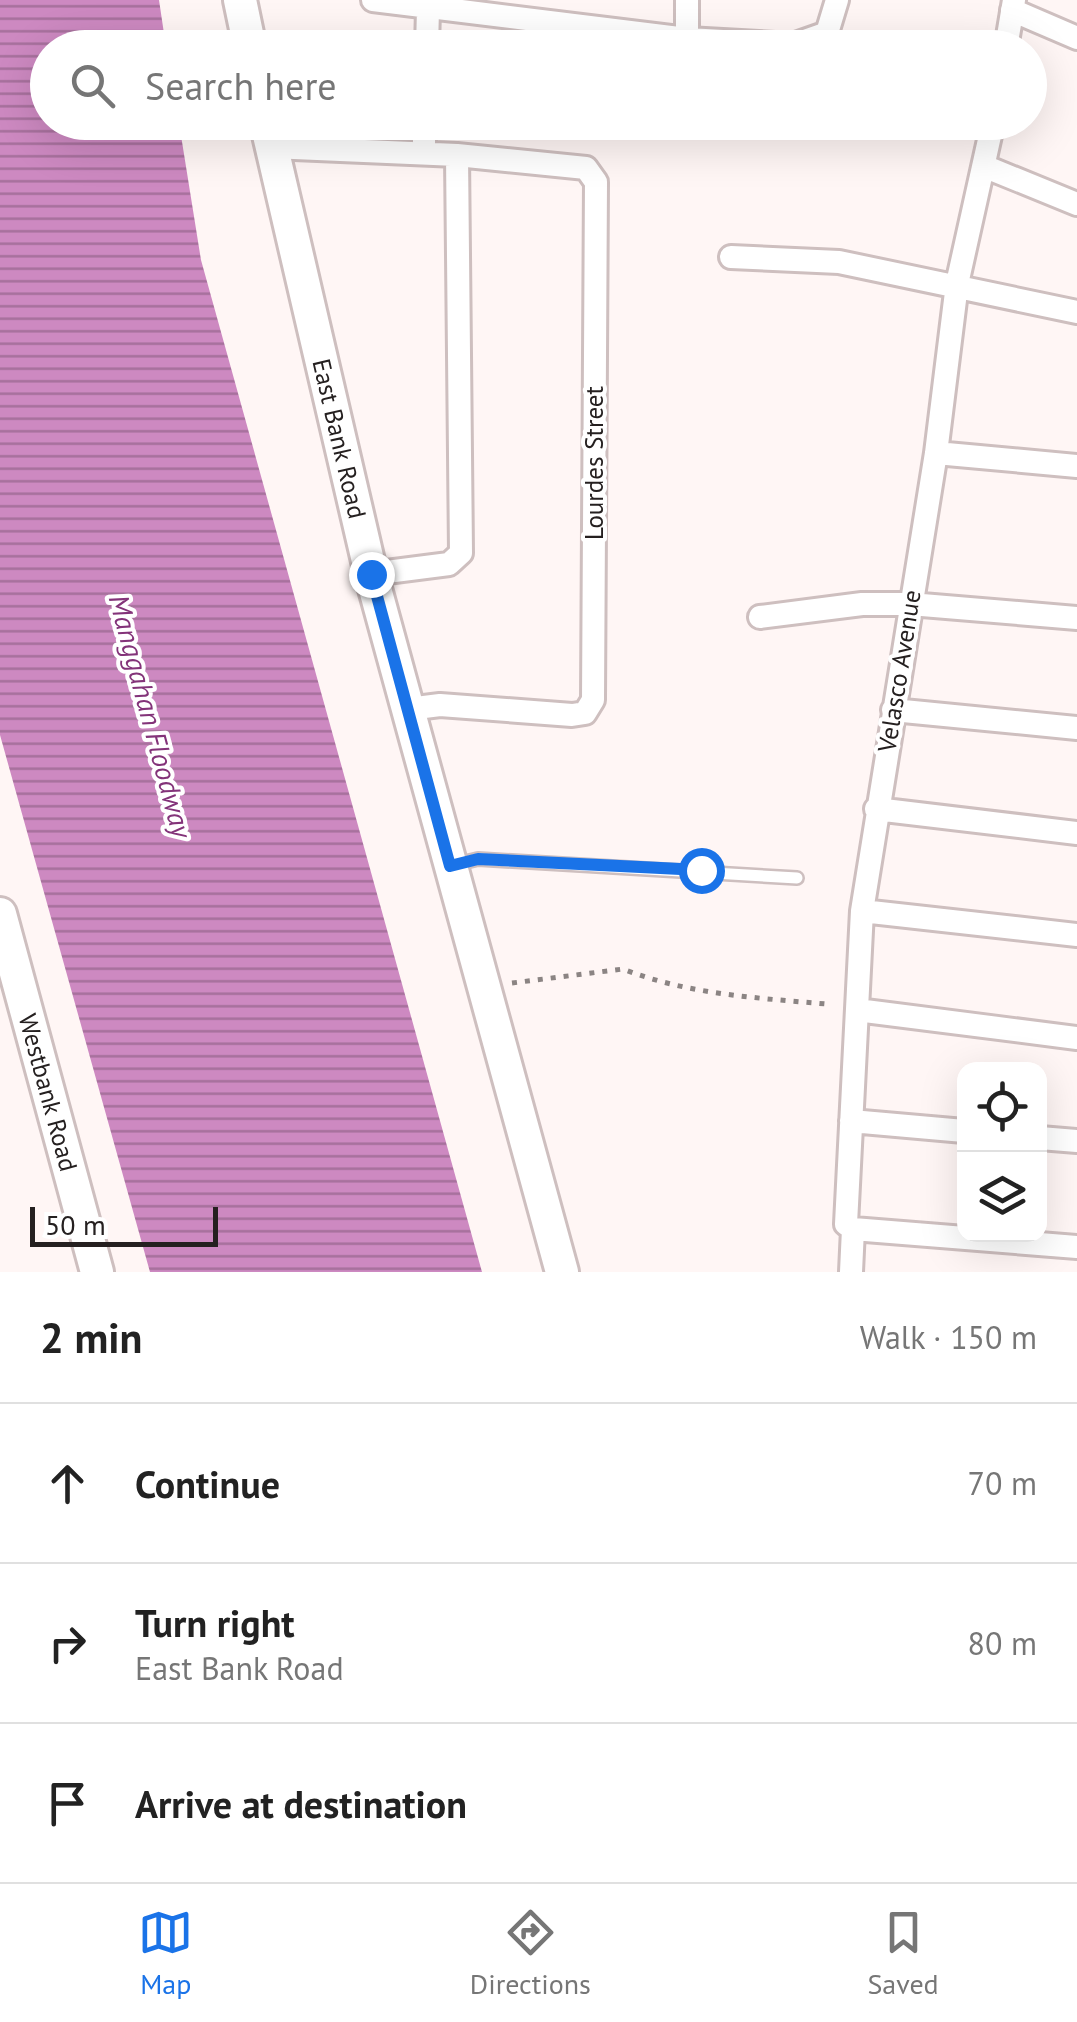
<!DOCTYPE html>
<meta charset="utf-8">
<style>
body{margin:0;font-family:"PT Sans",sans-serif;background:#f6f6f6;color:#222}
.controls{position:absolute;right:30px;bottom:30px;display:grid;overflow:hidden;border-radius:20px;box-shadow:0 10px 40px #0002}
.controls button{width:90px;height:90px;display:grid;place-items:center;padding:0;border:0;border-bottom:2px solid #e0e0e0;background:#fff;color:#222;font:50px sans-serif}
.scale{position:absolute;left:30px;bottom:25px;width:188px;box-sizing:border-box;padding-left:10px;border:5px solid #252020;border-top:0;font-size:28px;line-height:35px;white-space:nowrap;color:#252020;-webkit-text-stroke:8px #fff;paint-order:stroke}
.stop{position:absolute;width:30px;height:30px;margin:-22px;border:8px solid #1a73e8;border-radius:50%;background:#fff}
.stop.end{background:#1a73e8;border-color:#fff;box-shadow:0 2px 10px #0008}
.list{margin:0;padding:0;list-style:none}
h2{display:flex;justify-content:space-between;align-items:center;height:130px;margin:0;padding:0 40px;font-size:42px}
h2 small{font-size:32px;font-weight:400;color:#767676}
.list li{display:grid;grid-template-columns:65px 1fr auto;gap:30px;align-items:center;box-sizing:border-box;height:160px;padding:0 40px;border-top:2px solid #e0e0e0}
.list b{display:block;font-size:38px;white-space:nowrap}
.list p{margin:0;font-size:32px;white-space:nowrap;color:#767676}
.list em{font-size:32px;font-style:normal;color:#767676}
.icon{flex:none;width:55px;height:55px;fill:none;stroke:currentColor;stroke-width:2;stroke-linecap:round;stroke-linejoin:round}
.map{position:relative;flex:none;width:1077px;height:1272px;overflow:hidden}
.search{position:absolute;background:#fff;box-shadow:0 10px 40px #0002;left:30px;right:30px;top:30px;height:110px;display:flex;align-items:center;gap:25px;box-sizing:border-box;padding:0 35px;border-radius:55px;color:#767676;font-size:38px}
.sheet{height:610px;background:#fff}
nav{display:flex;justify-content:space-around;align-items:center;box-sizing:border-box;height:140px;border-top:2px solid #e0e0e0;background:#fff;font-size:28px;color:#767676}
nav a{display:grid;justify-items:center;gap:5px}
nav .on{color:#1a73e8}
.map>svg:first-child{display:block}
</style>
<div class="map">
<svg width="1077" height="1272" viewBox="0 0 1077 1272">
<defs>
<pattern id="water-rules" width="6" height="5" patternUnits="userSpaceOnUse" patternTransform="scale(2.5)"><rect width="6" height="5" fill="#cd89c1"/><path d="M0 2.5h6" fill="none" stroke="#a6709c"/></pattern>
</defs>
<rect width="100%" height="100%" fill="#fff6f5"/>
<path fill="url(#water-rules)" d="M0,0H159L166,47L48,48V122L179,123L201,260L482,1272H150L0,735Z"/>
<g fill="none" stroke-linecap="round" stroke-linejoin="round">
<g stroke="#cebfbf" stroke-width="16">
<path id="lane" d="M453,865L478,859L797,878"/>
</g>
<g stroke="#cebfbf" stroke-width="28">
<path id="street" d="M373,0L687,39L793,45L827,33L837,0
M1012,10L1077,38
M687,39V0
M427,48L428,9
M1006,48L1014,0
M993,122L957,284L936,453L862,911L846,1224L853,1229L1077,1247
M271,147L457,155L586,168L596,182L593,700L585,713L572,715L440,705L408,709
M424,153V122
M986,167L1077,204
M731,257L839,262L1077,312
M936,453L1077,466
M371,574L449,564L461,553L457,155
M760,617L862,604H910L1077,618
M893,710L1077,728
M876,809L1077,833
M862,911L1077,935
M857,1010L1077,1038
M851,1121L964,1131
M1040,1138L1077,1141
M851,1272L853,1229"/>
</g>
<g stroke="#cebfbf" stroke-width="38">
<g id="secondary">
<path d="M240,0L250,48"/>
<path id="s1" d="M266,122L371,574L562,1272"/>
<path id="s2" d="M0,914L97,1272"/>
</g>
</g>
<path stroke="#8b8483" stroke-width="5" stroke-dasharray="5 8" stroke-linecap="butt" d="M512,983L623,969C686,994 757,998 826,1004"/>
<use href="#lane" stroke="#fff" stroke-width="11"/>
<use href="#street" stroke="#fff" stroke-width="22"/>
<use href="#secondary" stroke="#fff" stroke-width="32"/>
</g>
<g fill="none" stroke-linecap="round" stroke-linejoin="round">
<path stroke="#1a73e8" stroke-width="12" d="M371,574L450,866L478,859L701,870"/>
</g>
<g text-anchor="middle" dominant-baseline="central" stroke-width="8" stroke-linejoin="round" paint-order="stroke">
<g font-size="25" fill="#252020" stroke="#fff">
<text stroke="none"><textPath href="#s1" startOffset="325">East Bank Road</textPath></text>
<text transform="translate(594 463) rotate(-90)">Lourdes Street</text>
<text transform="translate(899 671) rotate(-81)">Velasco Avenue</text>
<text stroke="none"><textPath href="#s2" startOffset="185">Westbank Road</textPath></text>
</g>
<g font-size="28" font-style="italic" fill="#833379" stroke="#fff">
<text transform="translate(151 716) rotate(75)">Manggahan Floodway</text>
</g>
</g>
</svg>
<div class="controls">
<button><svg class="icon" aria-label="locate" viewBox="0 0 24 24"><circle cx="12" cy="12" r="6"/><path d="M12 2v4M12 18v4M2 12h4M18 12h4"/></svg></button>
<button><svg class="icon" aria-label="layers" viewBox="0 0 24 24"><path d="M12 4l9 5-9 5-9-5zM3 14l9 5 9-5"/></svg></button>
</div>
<div class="scale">50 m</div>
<div class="stop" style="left:701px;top:870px"></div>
<div class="stop end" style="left:371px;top:574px"></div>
<div class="search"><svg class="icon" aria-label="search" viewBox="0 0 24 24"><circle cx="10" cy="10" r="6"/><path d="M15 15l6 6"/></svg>Search here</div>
</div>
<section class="sheet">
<h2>2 min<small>Walk · 150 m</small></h2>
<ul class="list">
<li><svg class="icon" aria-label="ahead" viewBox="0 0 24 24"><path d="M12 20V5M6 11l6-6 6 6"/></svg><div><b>Continue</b></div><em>70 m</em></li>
<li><svg class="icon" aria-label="right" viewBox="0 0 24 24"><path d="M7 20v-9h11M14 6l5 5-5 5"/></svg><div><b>Turn right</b><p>East Bank Road</p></div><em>80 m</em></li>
<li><svg class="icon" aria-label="arrive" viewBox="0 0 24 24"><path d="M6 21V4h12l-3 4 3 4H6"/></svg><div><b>Arrive at destination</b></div></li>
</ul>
</section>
<nav>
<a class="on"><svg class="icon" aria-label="map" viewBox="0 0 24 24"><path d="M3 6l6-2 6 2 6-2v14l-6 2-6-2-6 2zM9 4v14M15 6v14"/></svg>Map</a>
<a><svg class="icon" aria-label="directions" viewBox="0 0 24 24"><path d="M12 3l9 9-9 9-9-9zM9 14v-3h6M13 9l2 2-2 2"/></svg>Directions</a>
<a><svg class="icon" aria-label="saved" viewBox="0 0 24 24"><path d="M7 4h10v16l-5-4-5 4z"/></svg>Saved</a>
</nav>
